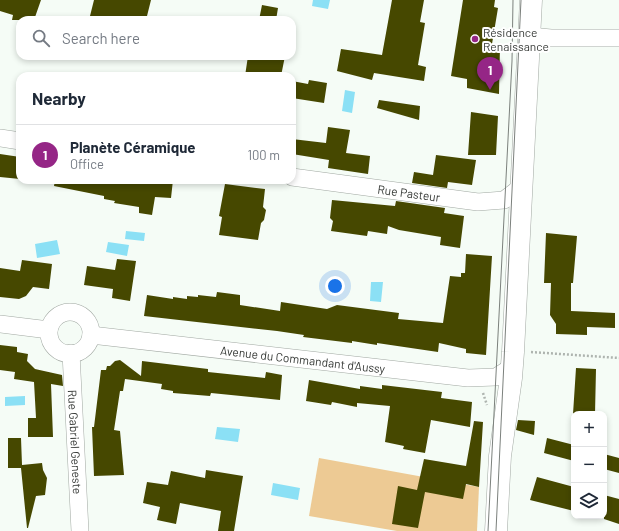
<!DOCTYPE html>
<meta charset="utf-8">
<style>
body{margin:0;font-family:Barlow,sans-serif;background:#f2f2f3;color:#1f2937}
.controls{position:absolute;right:12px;bottom:12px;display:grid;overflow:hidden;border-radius:8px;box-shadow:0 2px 6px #0003}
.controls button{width:36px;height:36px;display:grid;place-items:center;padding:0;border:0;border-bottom:1px solid #e0e1e3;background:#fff;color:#1f2937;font:20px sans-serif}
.you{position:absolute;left:335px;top:286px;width:14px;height:14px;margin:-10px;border:3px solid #fff;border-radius:50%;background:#1a73e8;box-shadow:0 0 0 6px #1a73e833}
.badge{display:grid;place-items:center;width:26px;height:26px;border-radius:50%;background:#952686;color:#fff;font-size:13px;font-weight:700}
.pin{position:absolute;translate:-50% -33px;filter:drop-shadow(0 1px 2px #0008)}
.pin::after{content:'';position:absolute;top:21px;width:14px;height:12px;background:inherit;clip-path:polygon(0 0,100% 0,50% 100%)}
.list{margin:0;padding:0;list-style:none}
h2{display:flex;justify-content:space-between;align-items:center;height:52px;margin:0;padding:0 16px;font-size:17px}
h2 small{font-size:13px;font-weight:400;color:#747a83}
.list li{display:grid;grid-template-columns:26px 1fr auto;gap:12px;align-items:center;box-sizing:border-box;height:60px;padding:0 16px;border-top:1px solid #e0e1e3}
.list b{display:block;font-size:15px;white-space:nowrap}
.list p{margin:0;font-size:13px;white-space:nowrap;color:#747a83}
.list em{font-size:13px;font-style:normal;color:#747a83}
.icon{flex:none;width:22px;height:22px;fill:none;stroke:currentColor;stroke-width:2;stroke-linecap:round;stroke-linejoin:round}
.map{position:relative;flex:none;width:619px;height:531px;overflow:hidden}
.search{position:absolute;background:#fff;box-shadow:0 2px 6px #0003;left:16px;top:16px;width:280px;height:44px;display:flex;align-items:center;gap:10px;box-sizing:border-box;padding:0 14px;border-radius:12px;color:#747a83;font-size:15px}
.panel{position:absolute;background:#fff;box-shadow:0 2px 6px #0003;left:16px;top:72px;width:280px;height:112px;border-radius:12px}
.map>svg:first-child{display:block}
</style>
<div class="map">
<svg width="619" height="531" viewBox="0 0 619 531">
<rect width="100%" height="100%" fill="#f5fcf6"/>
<path fill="#edca94" d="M319,458L479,487L477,531H397L309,516Z"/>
<path fill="#8be0f5" d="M313,0H330L328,9L312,6Z
M345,90L355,92L352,113L342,111Z
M126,231L145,233L144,241L125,239Z
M57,240L60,254L37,258L35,244Z
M108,242L129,245L127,256L106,252Z
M371,282H383L381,302L370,301Z
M25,396V405L5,406V397Z
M217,427L240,429L238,442L215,439Z
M273,483L300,488L298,500L271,495Z"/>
<path fill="#464800" d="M0,0H41L34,20H12L13,15L0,11Z
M94,0H151L146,20H89Z
M392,0H424L420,22L425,23L418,65L426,67L424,81L374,73L372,80L337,71L341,49L382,55Z
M463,0H495L494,7L498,8L492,44L500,45L499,94L467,88V79L451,76Z
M262,5L278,8L276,20H259Z
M248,56H285L281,76H245Z
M309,80L327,83L324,103L292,98V81L308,84Z
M379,100L420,106L419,120L377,108Z
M471,112L498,116L496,155H468Z
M328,127L350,130L346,153L370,156L368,174L328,168L329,160L292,154V139L326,143Z
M0,154L20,157V179L0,177Z
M436,155L476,160L472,185L448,182L447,188L412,183L414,172L433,175Z
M55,180H173L171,198L155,197L152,215L139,213V207L114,203L115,201L104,199V196L54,186Z
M225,184L265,189L263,207L266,210L264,220L261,223L258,240L219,235L222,217L219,216Z
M332,200L395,206L396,201L445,208L444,213L464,216L460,248L440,245L441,237L399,230L388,226L387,234L368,231L367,236L331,231L333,221L330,218Z
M546,233L577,236L573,283H571V311L615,313V328L587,327V335L556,334V324L550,315L551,283H544Z
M466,254L492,256L486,355L466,353V349L439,343L438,352L377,343V345L352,341V343L303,337L304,335L277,331L144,316L147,295L173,299V297L187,299V296L198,297V295L216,297L217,292L240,295V305L280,311L281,302L327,309L337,305L399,313L398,319L443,323L450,276L461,277V273H465Z
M117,259L136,261L130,301L112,298L113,289L84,285L87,266L115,270Z
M22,260L52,264L49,289L33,287L26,296L19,299L0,297V268L20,271Z
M0,345L17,347V352L28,354L27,361L35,369L62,375L63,386L51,384L53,437H28V418H36L34,382L14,379L15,372L0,370Z
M120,360L141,376L142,361L208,369V372L265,378L266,372L282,375L280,400L211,393L210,396L173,393V391L161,389L162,384L125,379L123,391H120L114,430L120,431L124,475L94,476L92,427H94L101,370H106L107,366H110L115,361Z
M576,368L596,369L595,414H573Z
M309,380L360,389V386L382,389V385L442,392L441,398L472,402L470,427L431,420L425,453L403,449L404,446L385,442L390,406L357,403V407L332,402L331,405L306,401Z
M518,420L535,421L534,435L516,430Z
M474,421L483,422L479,487L466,484L463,499L425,492L418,528L392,524L398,486L417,490L424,459L466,466Z
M8,438H21L22,465L42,463L43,470L47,478L45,495L36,496L28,528H27L21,468H8Z
M547,438L574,445V461L544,453Z
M604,454L619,458V473L604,469Z
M206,470L243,476L234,531H218L221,511L180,503L176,524L157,520L160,507L143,503L147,482L168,485L171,471L205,478Z
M537,477L574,487V511L530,500Z
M604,495L619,499V524L604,519Z"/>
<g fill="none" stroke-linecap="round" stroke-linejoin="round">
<g stroke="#a1a8a2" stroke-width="18">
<g id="minor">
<path d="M530,36L551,38H619"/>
<path d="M0,138L20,141"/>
<path id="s1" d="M292,177L478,202L504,200L521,187"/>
<circle cx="70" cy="333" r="21"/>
<path d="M0,324L49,330"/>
<path id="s2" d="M91,335L468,378L496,377L512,367"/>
<path id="s3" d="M71,353L80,531"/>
</g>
</g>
<g stroke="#a1a8a2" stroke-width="23">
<path id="secondary" d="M496,531L500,456L511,378L513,352L531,0"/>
</g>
<path stroke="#aeb4af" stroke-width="2.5" stroke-dasharray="2 2" stroke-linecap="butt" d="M531,352L619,358
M483,393L487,405"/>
<use href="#minor" stroke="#fff" stroke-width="17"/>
<use href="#secondary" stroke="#fff" stroke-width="22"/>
<path stroke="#7b807c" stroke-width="1" d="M488,531L512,61L513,0
M496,531L521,0"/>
</g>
<circle fill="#952686" stroke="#fff" stroke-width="1.5" cx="475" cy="39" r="4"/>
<g text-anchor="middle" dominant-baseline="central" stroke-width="4" stroke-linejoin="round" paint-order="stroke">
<g font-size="12" fill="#363936" stroke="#fff" text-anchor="start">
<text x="483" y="32">Résidence<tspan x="483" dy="14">Renaissance</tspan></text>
</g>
<g font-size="12" fill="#363936" stroke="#fff">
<text stroke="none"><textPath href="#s1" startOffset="118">Rue Pasteur</textPath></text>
<text stroke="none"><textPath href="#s2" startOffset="213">Avenue du Commandant d'Aussy</textPath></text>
<text stroke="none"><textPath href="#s3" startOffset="89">Rue Gabriel Geneste</textPath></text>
</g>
</g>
</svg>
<div class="controls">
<button>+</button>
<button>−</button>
<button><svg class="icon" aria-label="layers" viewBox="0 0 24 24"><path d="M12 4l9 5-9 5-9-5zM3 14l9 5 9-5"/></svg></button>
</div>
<div class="you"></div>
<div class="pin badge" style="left:490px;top:90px">1</div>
<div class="search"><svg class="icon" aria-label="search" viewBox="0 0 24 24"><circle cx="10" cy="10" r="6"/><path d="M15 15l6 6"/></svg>Search here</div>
<section class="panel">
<h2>Nearby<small></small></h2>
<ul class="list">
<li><span class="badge">1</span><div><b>Planète Céramique</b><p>Office</p></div><em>100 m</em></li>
</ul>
</section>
</div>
